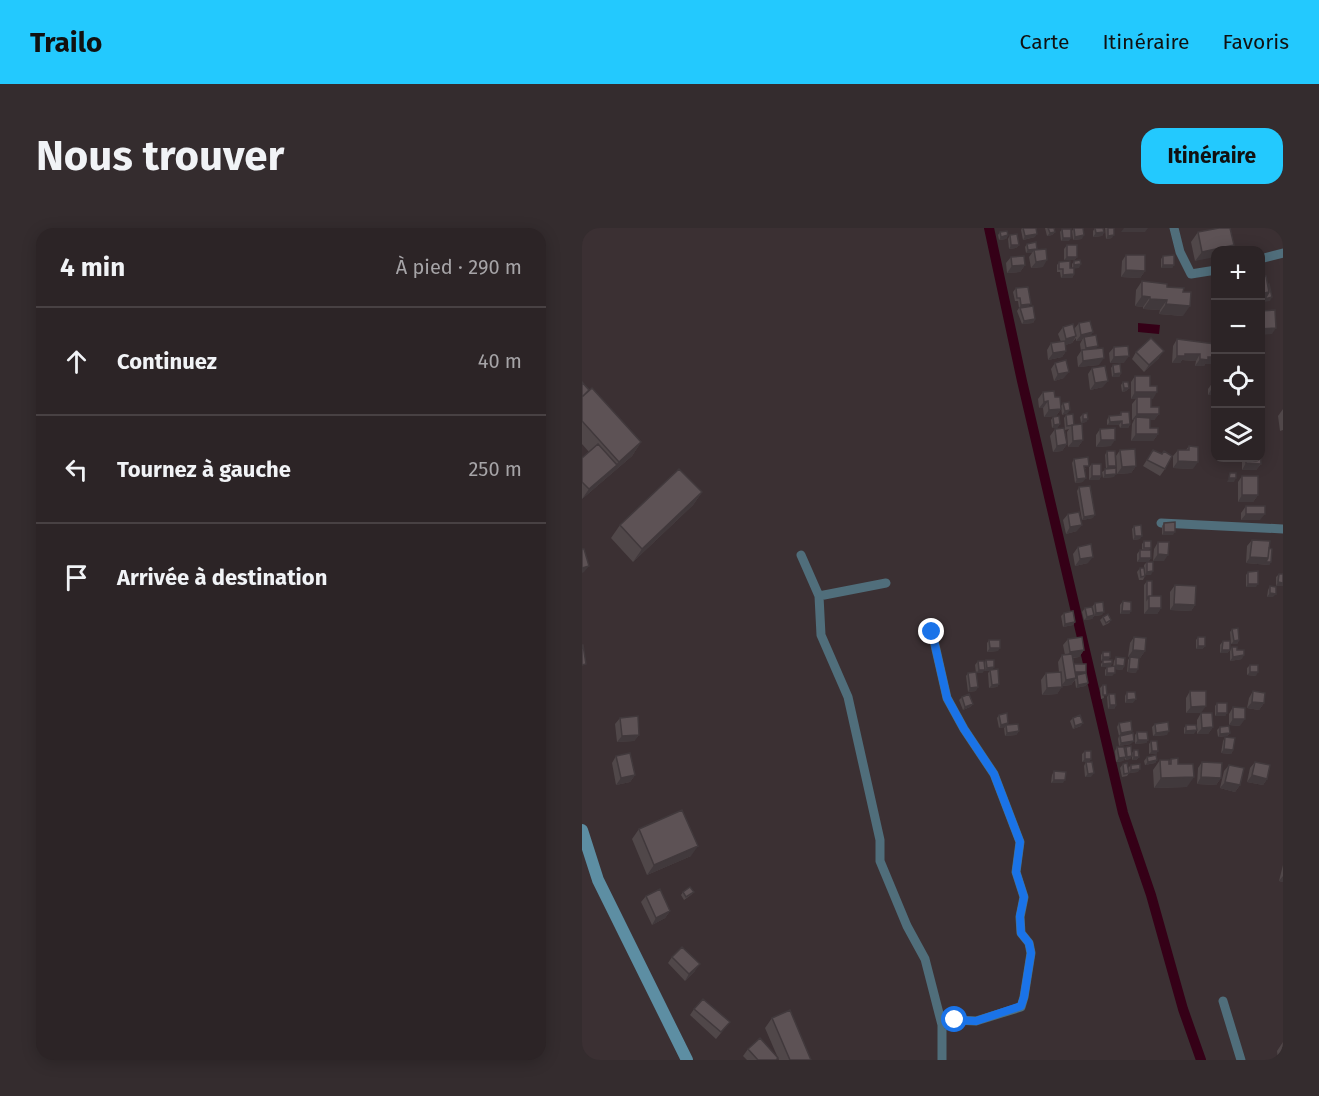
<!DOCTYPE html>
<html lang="fr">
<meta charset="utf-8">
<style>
body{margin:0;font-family:"Fira Sans",sans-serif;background:#342c2e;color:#f1f3f6}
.controls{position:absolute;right:18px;top:18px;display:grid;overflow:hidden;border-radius:12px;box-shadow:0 3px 15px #0003}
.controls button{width:54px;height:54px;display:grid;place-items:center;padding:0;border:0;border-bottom:2px solid #484143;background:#2c2426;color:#f1f3f6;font:30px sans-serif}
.stop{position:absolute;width:18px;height:18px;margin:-14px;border:4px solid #1a73e8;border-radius:50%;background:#fff}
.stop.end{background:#1a73e8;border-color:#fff;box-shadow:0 2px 6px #0008}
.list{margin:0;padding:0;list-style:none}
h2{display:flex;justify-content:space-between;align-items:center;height:78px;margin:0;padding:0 24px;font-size:26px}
h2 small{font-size:20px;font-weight:400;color:#a6a4a7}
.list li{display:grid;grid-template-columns:39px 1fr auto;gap:18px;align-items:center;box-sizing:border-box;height:108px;padding:0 24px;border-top:2px solid #484143}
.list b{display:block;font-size:22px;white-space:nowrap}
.list em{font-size:20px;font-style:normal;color:#a6a4a7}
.icon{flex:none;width:33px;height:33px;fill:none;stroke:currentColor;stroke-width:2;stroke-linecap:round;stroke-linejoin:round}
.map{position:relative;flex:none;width:701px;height:832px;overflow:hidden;border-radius:18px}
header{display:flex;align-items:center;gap:36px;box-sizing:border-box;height:84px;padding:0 30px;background:#23c9fe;color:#111}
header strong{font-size:28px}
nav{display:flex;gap:33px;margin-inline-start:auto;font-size:21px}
.intro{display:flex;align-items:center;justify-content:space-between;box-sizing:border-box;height:144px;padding:0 36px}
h1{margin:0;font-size:42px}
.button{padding:15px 27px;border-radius:18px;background:#23c9fe;color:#111;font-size:21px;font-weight:700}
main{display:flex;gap:36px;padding:0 36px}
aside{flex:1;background:#2c2426;border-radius:18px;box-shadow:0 3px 15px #0003}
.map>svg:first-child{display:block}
</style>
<header>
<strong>Trailo</strong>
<nav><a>Carte</a><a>Itinéraire</a><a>Favoris</a></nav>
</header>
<div class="intro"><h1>Nous trouver</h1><a class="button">Itinéraire</a></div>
<main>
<aside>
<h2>4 min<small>À pied · 290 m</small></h2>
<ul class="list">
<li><svg class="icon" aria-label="ahead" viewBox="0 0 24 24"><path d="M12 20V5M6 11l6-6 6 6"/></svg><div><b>Continuez</b></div><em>40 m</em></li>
<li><svg class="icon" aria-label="left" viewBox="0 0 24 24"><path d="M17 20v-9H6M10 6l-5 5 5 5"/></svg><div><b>Tournez à gauche</b></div><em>250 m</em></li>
<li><svg class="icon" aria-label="arrive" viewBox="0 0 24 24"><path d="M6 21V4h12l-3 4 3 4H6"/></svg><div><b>Arrivée à destination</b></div></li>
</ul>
</aside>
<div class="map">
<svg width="701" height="832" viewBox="0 0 701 832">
<rect width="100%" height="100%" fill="#3b3033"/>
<path fill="#350017" d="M556,95L578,97L577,106L556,104Z"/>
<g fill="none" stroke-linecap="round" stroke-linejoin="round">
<path stroke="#350017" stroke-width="10" d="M407,0L440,153L541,585L569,667L601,781L619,832"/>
<path stroke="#506e7b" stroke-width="9" d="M592,0L598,24L609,46L634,42
M678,31L701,25
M579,295L701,301
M219,327L237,368L239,407L266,469L298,612V633L325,698L343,731L360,797V832
M237,368L304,355
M350,404L365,470L382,501L412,546L438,614L434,644L442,669L438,689L439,705L447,715L449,725L442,769L439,779L394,793L373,792L360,797
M641,773L659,832"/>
<path stroke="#5d8ea3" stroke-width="12" d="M0,602L16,652L105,832"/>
</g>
<path fill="#504749" d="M440,0H454L453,9L441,12L439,2Z
M463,0H472L473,4L470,7L465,8Z
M492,0L500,11L491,12L490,3Z
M513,0L522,4L520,8L511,9V3Z
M523,0H532L530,10L524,11Z
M480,1L487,13H479L478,4Z
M418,4L426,7L424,11L417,12L416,7Z
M616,4L652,17L613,33L609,14Z
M428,7L437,17L434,20L427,21L426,11Z
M445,16L454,22L461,39L449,40L447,29L450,25H444L443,19Z
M485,17L495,29L492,32H482V21Z
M544,27L563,43L558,50L539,49L540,33Z
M581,28L592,37L590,40H579V31Z
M429,29L443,37L438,44L425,45L424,35Z
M492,33L497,40H492V46L490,50H479L478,44H475V37L477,34L488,40H490V36Z
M560,53L585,59L601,88L577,86L578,82L561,81V79L553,78L554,62Z
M434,60L447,78L453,91L451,95L440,96L435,83L437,80L436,73H433L431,64Z
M497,95L511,104L508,108L514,121L517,137L496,139L495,129L499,123L498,116L500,112L494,113V110L490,115L483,117L484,123L480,129L466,132L465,122L469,115L479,114L476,106L481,99L492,101Z
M595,111L633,116L622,138H613L614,133L600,132L598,135H590L591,118Z
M532,119L542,135H528L527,125Z
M554,124L577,130L562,144L550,131Z
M473,135L482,150L472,153L469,141Z
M531,137L539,145L537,149H530L529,140Z
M510,140L521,159L508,162L506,146Z
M553,148L568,158L571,171H569V179L577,186L572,192H568V200L576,206L571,213H549L550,196L552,192H550V176L554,171H549V154Z
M0,154L59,214L50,228L0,271V230L7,224L0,216Z
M541,154L547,160L544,163L540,164L539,157Z
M631,154H633V177V167H626V161Z
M461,164L473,169L479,181L474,188L462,189L461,180H457L456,171Z
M481,175L486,185L480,187L479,178Z
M701,181V202L698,203L696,188Z
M539,184L548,196L546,200H538L537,197H525V192L527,188H537Z
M501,186L506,191L504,194L499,195L498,189Z
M484,187L492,197L501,212L496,219H486L485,204L487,201L483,202L482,190Z
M471,189L478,196L475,200H470L469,192Z
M473,201L485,216L480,223L471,224L468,208Z
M518,201L529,218L514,219V207Z
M607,218L611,241L591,240V228L596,222H604Z
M538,222L554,238L549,245L535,246L534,228Z
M571,222L583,241L578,248L561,238Z
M525,223L534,238L532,240V249L521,250L520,244L524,241L523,227Z
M652,230H678L679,236L674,242H660V232H652Z
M492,231L504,241H502L501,254L493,255L490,235Z
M510,236L519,248L517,252H507V239Z
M660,248L676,267L671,274H656V254Z
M497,259L511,290L500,292L495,263Z
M120,264L111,277L51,334L29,310L38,297Z
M664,278L678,292H659V285Z
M486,286L495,303L484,306L481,292Z
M582,295L591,307H580V298Z
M552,298L558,311L551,312L550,301Z
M670,312L687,320L689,334L687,337L664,335L665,318Z
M562,313L569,320L567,322L569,330L566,334H555V326L558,322H560V316Z
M576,314L582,333H571L572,321Z
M496,319L506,335L493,338L491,326Z
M565,334L569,347H563V348L561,352H557L555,344L558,340L562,343V337Z
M666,344L674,359H664V347Z
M697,346L701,358H694V349Z
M565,353L570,368L579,380L575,386H562V357Z
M593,357L613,377L609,383L588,382V364Z
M688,358L691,369H685L686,362Z
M541,373L549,383L547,386H538V377Z
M513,375L520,387L512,388L510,391L502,392L500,384L503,380L510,379Z
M482,385L493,394L491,397L481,399L479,388Z
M521,389L529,392L527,395L521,398L518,392Z
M650,401L657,412L655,416H649L648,404Z
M552,409L563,423L558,430L546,429L548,415Z
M616,409L623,418L620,421H614V412Z
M486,411L502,422L497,429L491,430L492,436L503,446L506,455L503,458L494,460L493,452L489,457L480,458L475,466L460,467L459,452L464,445L477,444L476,434L480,427H483L481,417Z
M407,412L416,423L405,424V415Z
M641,413L648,422L645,425H638V417Z
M650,419L655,422L660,431L648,433V422Z
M521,424L526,432L530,435L528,439H531L532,433L534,429L542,438L540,442L533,441L530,448H523V442L525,439H519V436L521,433H519V427Z
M548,429L554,445L545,444L546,432Z
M404,432L412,439L410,442L417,456L415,459L407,460L406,445L408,443H403L402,442L400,445H394V463L386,464L384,448L386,445H394L393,437L396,433L402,435Z
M668,437L674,448L665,447V440Z
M521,457L522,470L519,471L518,460Z
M608,463L619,485L631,499L626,506H615V492L619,485H604V470Z
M671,463L682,475L677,482L665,480L667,470Z
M545,464L551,475H543V468Z
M527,466L534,477L532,481H526L525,469Z
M380,469L391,476L388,479L381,482L377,472Z
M635,475L645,485L643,488H633V478Z
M651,479L658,498L647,497V486Z
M417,487L426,495L425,497L437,503L434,507L423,508L422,500L423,499L417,500L415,490Z
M38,490L57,507L52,513L35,514L33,496Z
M491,490L499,498L491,501L488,493Z
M537,495L549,506V516L537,518L536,511L537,508L535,499Z
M573,496L585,507L571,508L570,499Z
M604,497L612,506H602V500Z
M638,499L648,505L645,508L636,509L635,502Z
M555,504L566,512L564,515L553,516V507Z
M643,509L651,522L649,526L639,525L641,513Z
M569,513L576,523L574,526H567V516Z
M535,519L542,521L544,519L550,525L552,522L557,529L554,532H550V528L548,531L543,532V530L541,533L534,534L533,523Z
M503,523L509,531L507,534L509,549H503L502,538L504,534H500V526Z
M34,528L53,547L48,554L34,557L30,535Z
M565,529L575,532L573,535L563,537L562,533Z
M589,531L596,536L605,559L572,560L571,542L578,532L587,533Z
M620,534L639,550L634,557L615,556L616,540Z
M673,534L685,551L681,557L665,554L668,540Z
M541,536L546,540L549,537L556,544L547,545L545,548L540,549L538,540Z
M647,537L658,557L653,564L638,560L642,543Z
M472,543L481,555H469L470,547Z
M57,601L109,628L65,647L50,611Z
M701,637V654L697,653Z
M101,664H112L109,667L102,672L99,667Z
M64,668L88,683L83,690L70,697L59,674Z
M90,729L113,743L103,753L86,735Z
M112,781L148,794L134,811L108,787Z
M190,790L229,832H197L196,830L195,832H165L161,828L166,821L196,830L183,800Z
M701,814V832H696L695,823Z"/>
<path fill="#41393c" d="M542,0H566L563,4H539Z
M473,4L470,7L465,8L468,5Z
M522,4L520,8L511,9L514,5Z
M455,6L453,9L441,12L443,8Z
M426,7L424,11L417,12L419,9Z
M502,7L500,11L491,12L493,9Z
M532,7L530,10L524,11L526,8Z
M481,10H489L487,13H479Z
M429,17H437L434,20L427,21Z
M652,17L648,22H633V29L613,33L620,24Z
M455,21L453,24L452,22L450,25H444L446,22Z
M485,29H495L492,32H482Z
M465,32L461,39L449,40L454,34Z
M499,36L497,40L490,41L492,37Z
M443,37L438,44L425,45L430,38Z
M581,37H592L590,40H579Z
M544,42L563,43L558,50L539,49Z
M492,46L490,50H479L481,47Z
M687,64L681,74L678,75V66Z
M560,68L568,69L561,79L553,78Z
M690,69L688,73L681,74L683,71Z
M568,71L585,72L578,82L561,81Z
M449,76L446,79L437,80L439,77Z
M584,76L608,78L601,88L577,86Z
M453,91L451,95L440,96L442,93Z
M694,100L690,106L678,107V101Z
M511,104L506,111L502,109L500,112L494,113L499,107Z
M494,108L490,115L480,118L484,111Z
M516,118L511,125L500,127L504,120Z
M484,123L480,129L466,132L471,125Z
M582,123L577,130L562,144L567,137Z
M603,126H618L614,133L600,132L598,135H590L595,128Z
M547,128L542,135H528L532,129Z
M626,129H633V136H623L622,138H613L618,131Z
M522,130L517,137L496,139L501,133Z
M487,144L482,150L472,153L476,146Z
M539,145L537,149H530L532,146Z
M526,153L521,159L508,162L513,155Z
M542,160H547L544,163L540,164Z
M630,160H633V167H626Z
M553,164H575L571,171H555V169L554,171H549Z
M466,173L461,180H457L462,174Z
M479,181L474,188L462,189L467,182Z
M488,182L486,185L480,187L483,183Z
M555,186H577L572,192H554V189L552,192H550Z
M501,191H506L504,194L499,195Z
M540,193L537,197H525L528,194Z
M478,196L475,200H470L472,197Z
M548,196L546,200H538L540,197Z
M554,206H576L571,213H549Z
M501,212L496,219H486L491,213Z
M519,212H533L529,218L514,219Z
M59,214L50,228L0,271L7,261Z
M485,216L480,223L471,224L475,218Z
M654,230H662L660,232H652Z
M596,233L616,234L611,241L591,240Z
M664,235L679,236L674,242H660Z
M526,238H534L532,241H524Z
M554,238L549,245L535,246L540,239Z
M534,246L532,249L521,250L523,247Z
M510,248H519L517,252H507Z
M504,250L501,254L493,255L495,251Z
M647,250H654L652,254H645Z
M120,264L111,277L51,334L60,321Z
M660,267H676L671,274H656Z
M664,286H683L678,292H659Z
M513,287L511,290L500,292L502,289Z
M500,297L495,303L484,306L488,299Z
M582,304H593L591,307H580Z
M553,308H560L558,311L551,312Z
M576,326L586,327L582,333H571Z
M511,329L506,335L493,338L498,331Z
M668,329L686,330L689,334L687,337L664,335Z
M558,330H569L566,334H555Z
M7,338L2,344L0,345V340Z
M571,343L569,347H563L565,344Z
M696,354L701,355V358H694Z
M666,356H676L674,359H664Z
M688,365L694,366L691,369H685Z
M592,376L613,377L609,383L588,382Z
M567,380H579L575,386H562Z
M540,383H549L547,386H538Z
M522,384L520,387L512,388L510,391L502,392L505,389L512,388L514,385Z
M493,394L491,397L481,399L483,396Z
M657,412L655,416H649L652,413Z
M616,418H623L620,421H614Z
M408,420H418L416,423L405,424Z
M502,422L497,429L483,430L488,424Z
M551,422L563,423L558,430L546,429Z
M640,422H648L645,425H638Z
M662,427L660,431L648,433L651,429Z
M521,429H528L526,433H519Z
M530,435L528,439H519L521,436Z
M534,437L542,438L540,442L531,441Z
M412,439L410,443H403L405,440Z
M547,441H556L554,445L545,444Z
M397,442H403L400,445H394Z
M492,444H504L502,447H489Z
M668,444H676L674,448L665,447Z
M525,445H533L530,448H523Z
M494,450L489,457L479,458L484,452Z
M506,455L503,458L494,460L496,457Z
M417,456L415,459L407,460L410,457Z
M396,459L394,463L386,464L388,460Z
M480,459L475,466L460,467L465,460Z
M554,471L551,475H543L545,472Z
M670,474L682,475L677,482L665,480Z
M391,476L388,479L381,482L383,479Z
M528,477H534L532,481H526Z
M624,478L619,485H604L609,479Z
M635,485H645L643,488H633Z
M651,491H663L658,498L647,497Z
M426,495L424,498V497L423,499L417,500L419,497Z
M501,495L499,498L491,501L493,498Z
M631,499L626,506H615L620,500Z
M615,502L612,506H602L604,503Z
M437,503L434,507L423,508L425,505Z
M550,503L548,507L537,508L539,505Z
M587,503L585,507L571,508L574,505Z
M648,505L645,508L636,509L638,506Z
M57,507L52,513L35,514L40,508Z
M556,512H566L564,515L553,516Z
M552,513L549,516L537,518L539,515Z
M642,521L651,522L649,526L639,525Z
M570,523H576L574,526H567Z
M550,528L548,531L543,532L545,529Z
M544,529L541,533L534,534L537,530Z
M552,529H557L554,532H550Z
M503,531H509L507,534H500Z
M575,532L573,535L563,537L566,534Z
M558,541L556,544L547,545L549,542Z
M512,545L509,549H503L506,546Z
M53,547L48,554L34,557L39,550Z
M670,547L685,551L681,557L665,554Z
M612,549L605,559L572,560L579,550Z
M619,549L639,550L634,557L615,556Z
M472,552H483L481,555H469Z
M643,554L658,557L653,564L638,560Z
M116,618L109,628L65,647L72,637Z
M701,648V654L697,653Z
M88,683L83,690L70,697L74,690Z
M118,736L113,743L103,753L107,746Z"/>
<path fill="#5d5255" stroke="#41393c" stroke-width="1.5" d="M441,0H454L455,6L443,8Z
M466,0H472L473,4L468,5Z
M492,0H501L502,7L493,9Z
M513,0H521L522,4L514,5Z
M526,0H532V7L526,8Z
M637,0H648L652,17L620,24L616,4Z
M480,1H489V10H481Z
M425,3L426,7L419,9L418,4Z
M435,6L437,17H429L428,7Z
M454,14L455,21L446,22L445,16Z
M485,17H495V29H485Z
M464,21L465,32L454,34L452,22Z
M544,27H563V43L544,42Z
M592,27V37H581V28Z
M442,28L443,37L430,38L429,29Z
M498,32L499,36L492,37V33Z
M488,33V40H492V46L481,47V41H477V34Z
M684,48L687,64L678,66V49Z
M560,53L585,56V59L602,60L601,64H609L608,78L584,76L585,72L568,71V69L560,68Z
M687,56L690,69L683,71L687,64L686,57Z
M446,59L449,76L439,77L438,70H435L434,60Z
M451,78L453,91L442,93L438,80Z
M693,82L694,100L678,101V83Z
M508,93L511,104L499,107L497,95Z
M491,96L494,108L484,111L481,99Z
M514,107L516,118L504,120L502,109Z
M569,110L582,123L567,137L554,124Z
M595,111L633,116V129H626V132L618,131V126H603V128H595Z
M483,113L484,123L471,125L469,115Z
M546,118L547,128L532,129V119Z
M521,120L522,130L501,133L500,122Z
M484,132L487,144L476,146L473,135Z
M538,136L539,145L532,146L531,137Z
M523,138L526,153L513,155L510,140Z
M553,148H568V158H575V164H553Z
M0,154L7,162L0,169Z
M541,154H546L547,160H542Z
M631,154H633V160H630Z
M10,160L59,214L37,234L0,193V169Z
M472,163L473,169H478L479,181L467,182L466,173L462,174L461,164Z
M555,169H569V179H577V186H555Z
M487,174L488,182L483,183L481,175Z
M539,184H547L548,196L540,197V193L528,194L527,188L539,187Z
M505,185L506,191H501V186Z
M491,186L492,197L485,198L484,187Z
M477,188L478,196L472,197L471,189Z
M554,189L568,190V200H576V206H554Z
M500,196L501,212L491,213L490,197Z
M482,200L485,216L475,218L473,201Z
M533,200V212H519L518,201Z
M16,216L35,237L7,261L0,254V230Z
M607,218L616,219V234L596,233V222H607Z
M678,219L679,236L664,235V230H678Z
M553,221L554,238L540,239L538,222Z
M571,222L580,226L582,223L590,228L583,241L565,232Z
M525,223H533L534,238H526Z
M506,229L507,238H502L504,250L495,251L492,231Z
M510,236H519V248H510Z
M534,240V246L523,247V241Z
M97,241L120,264L60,321L38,297Z
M648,245H654V250H647Z
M660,248H676V267H660Z
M508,258L513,287L502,289L497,259Z
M664,278H683V286H664Z
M497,284L500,297L488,299L486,286Z
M593,294V304H582V295Z
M559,297L560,308H553L552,298Z
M670,312L688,313L686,330L668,329Z
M562,313H569V320H562Z
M576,314H587L586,327L576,326Z
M509,316L511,329L498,331L496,319Z
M687,320L690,321L689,334H684L686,330Z
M0,321H2L7,338L0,340Z
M558,322H569V330H558Z
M565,334H571V343L565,344Z
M558,340H562L563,348L559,349Z
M676,343V356H666V344Z
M697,346H701V355L696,354Z
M565,353H570V368H567L565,371Z
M593,357L614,358L613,377L592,376Z
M688,358L694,359V366L688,365Z
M567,368H579V380H567Z
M541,373L549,374V383H540Z
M521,374L522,384L514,385L513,375Z
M510,379L512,387L505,389L503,380Z
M491,383L493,394L483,396L482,385Z
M526,386L529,392L524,395L521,389Z
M656,400L657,412L652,413L650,401Z
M500,409L502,422L488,424L486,411Z
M552,409L564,410L563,423L551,422Z
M616,409H623V418H616Z
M407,412H418V420H408Z
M641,413H648V422H640Z
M0,417H1L4,436L0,437Z
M650,419H655V422H662V427L651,429Z
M521,424H528V429H521Z
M490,426L494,450L484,452L480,427Z
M534,429L543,430L542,438L534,437Z
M548,429L557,430L556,441H547Z
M404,432H412V439L405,440Z
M521,432H530V435L521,436Z
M396,433H402L403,442H397Z
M492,436H504V444H493Z
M668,437H676V444H668Z
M533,438V445H525V439Z
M416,441L417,456L410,457L408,442Z
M394,444L396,459L388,460L386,445Z
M479,444L480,459L465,460L464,445Z
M504,445L506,455L496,457L495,447Z
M521,457H524L525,467H521Z
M608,463H624V478L609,479Z
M671,463L683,465L682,475L670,474Z
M545,464H553L554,471L545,472Z
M387,466L391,476L383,479L380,469Z
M527,466H533L534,477H528Z
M635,475H645V485H635Z
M651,479L663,480V491H651Z
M425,485L426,495L419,497L417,487Z
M619,485H630L631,499L620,500Z
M498,487L501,495L493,498L491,490Z
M56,488L57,507L40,508L38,490Z
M549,493L550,503L539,505L537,495Z
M586,494L587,503L574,505L573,496Z
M436,496L437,503L425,505L424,497Z
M604,497H614L615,502L604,503Z
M647,498L648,505L638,506V499Z
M555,504H565L566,512H556Z
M551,505L552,513L539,515L538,508Z
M643,509L653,510L651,522L642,521Z
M569,513H575L576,523H570Z
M549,518L550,528L545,529L544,519Z
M535,519H542L544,529L537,530Z
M552,522H556L557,529H552Z
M503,523H509V531H503Z
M48,525L53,547L39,550L34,528Z
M574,527L575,532L566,534L565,529Z
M596,530V536H611L612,549L579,550L578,532H587V536H589V531Z
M504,534H510L512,545L506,546Z
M620,534L640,535L639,550L619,549Z
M673,534L688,537L685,551L670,547Z
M545,535L547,545L542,546L541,536Z
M558,536V541L549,542V537Z
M647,537L662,540L658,557L643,554Z
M472,543L484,544L483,552H472Z
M100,582L116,618L72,637L57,601Z
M108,659L112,664L104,669L101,664Z
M78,661L88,683L74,690L64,668Z
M100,719L118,736L107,746L90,729Z
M121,771L148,794L139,804L112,781Z
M208,782L229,832H208L190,790Z
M178,810L196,830L194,832H176L166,821Z"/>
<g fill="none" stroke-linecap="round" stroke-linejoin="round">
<path stroke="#1a73e8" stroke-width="8" d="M350,404L365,470L382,501L412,546L438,614L434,644L442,669L438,688L439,705L447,715L449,725L442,769L439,778L394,793L373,792"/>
</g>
</svg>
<div class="controls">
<button>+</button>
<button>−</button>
<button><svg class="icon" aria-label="locate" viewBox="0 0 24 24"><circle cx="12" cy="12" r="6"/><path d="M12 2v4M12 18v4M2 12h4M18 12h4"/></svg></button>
<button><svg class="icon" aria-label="layers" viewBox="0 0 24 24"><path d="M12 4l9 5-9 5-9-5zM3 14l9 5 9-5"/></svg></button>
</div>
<div class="stop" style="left:373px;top:792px"></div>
<div class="stop end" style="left:350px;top:404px"></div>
</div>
</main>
